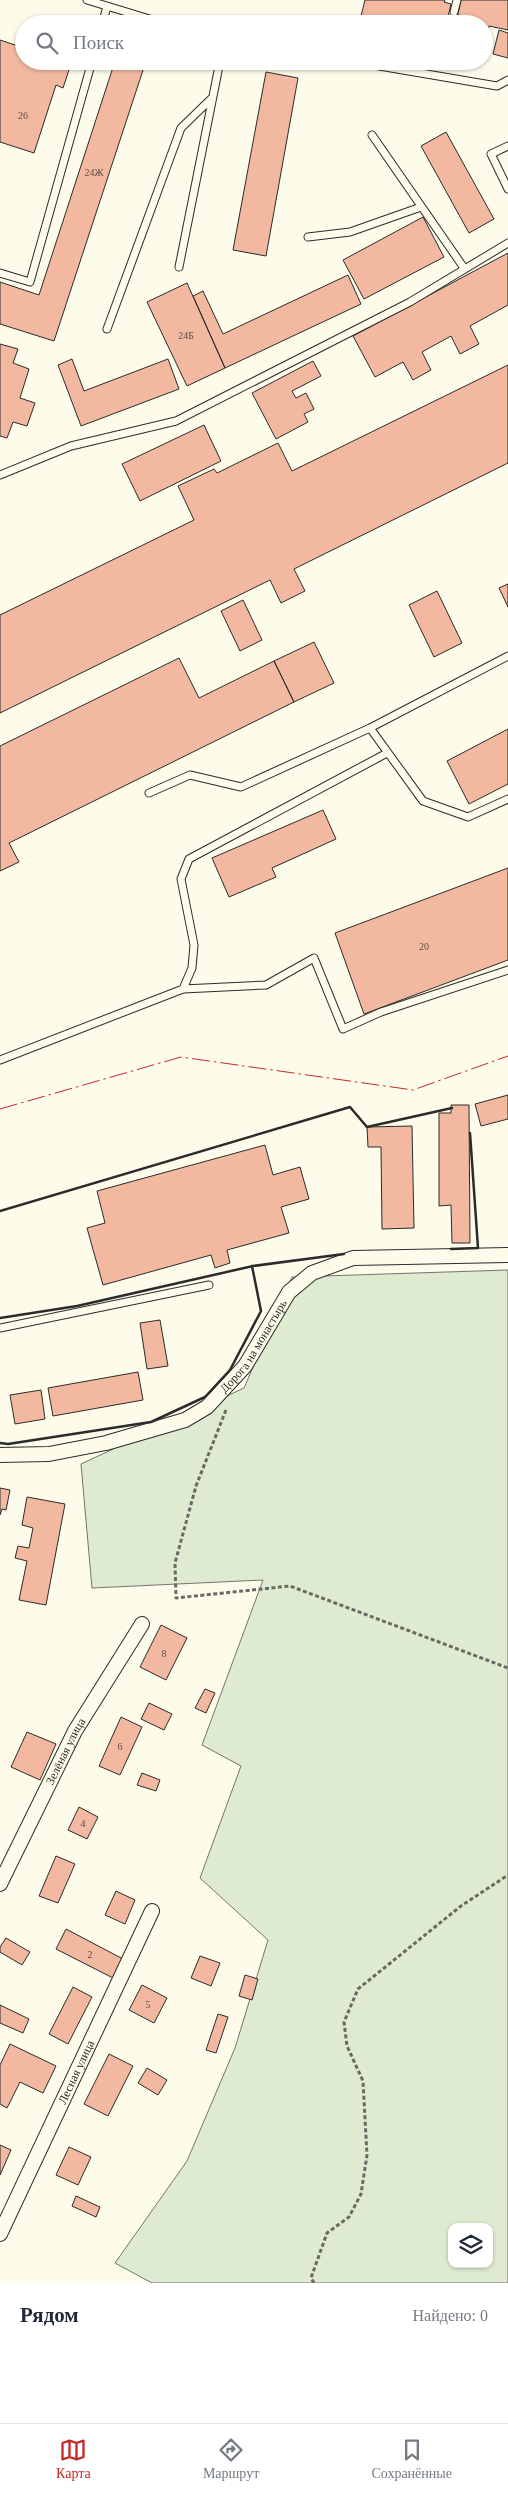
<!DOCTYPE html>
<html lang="ru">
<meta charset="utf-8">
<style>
body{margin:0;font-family:"Times New Roman",serif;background:#f2f2f3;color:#1f2937}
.controls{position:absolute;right:15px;bottom:15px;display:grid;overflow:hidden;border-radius:10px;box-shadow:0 1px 4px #0004}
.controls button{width:45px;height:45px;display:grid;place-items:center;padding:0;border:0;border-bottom:1px solid #e0e1e3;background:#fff;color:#1f2937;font:25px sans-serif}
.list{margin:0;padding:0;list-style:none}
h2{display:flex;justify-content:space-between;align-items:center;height:65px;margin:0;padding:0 20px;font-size:21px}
h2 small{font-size:16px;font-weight:400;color:#747a83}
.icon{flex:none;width:28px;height:28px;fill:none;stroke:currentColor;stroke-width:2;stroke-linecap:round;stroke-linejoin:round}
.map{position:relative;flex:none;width:508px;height:2283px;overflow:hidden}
.search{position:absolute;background:#fff;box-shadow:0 1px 4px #0004;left:15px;right:15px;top:15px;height:55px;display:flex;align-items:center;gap:12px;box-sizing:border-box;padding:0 18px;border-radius:28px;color:#747a83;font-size:19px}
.sheet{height:140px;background:#fff}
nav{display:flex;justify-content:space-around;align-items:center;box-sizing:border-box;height:70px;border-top:1px solid #e0e1e3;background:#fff;font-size:14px;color:#747a83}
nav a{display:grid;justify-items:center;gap:2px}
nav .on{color:#c62828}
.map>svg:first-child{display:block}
</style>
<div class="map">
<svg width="508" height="2283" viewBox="0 0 508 2283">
<rect width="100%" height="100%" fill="#fdfbea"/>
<path fill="#deebd1" stroke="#74746e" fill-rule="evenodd" d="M508,1270V2283H152L115,2263L187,2161L235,2048L268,1940L200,1878L241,1766L202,1745L263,1580L92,1588L81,1464L244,1388L292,1277ZM452,2227H489V2264H452Z"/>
<path fill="#f2b8a0" stroke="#2b2b2b" d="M365,0H445L444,2L451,4L448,17L457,19L461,0H508V30L489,26L484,47V24H359Z
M499,30L508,33V58L493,54Z
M0,40L24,48V61H72L63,88L56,85L34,153L0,142Z
M115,61H146L54,341L0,324V282L39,295Z
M266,72L298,78L266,256L233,250Z
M446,132L494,219L469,233L421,146Z
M423,217L444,257L364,299L343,260Z
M508,253V305L470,326L479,344L460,354L451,336L422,352L431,370L413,380L403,362L375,377L353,336Z
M348,275L361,304L225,368L193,296L203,291L223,334Z
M187,283L225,368L187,386L147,302Z
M0,344L18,349L13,363L29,369L20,398L35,403L27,426L13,422L7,438L0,436Z
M72,359L84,391L168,359L179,389L81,426L58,365Z
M313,361L321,376L292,391L296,398L306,393L314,409L304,414L308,422L276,439L252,393Z
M508,365V463L294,569L305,591L281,603L270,580L0,713V615L194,520L178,486L214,469L217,473L278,443L292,471Z
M204,425L221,461L140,501L122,464Z
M508,584V607L499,588Z
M437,591L462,643L434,657L409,605Z
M243,600L262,640L240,651L221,611Z
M314,642L334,683L294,702L274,661Z
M179,658L199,698L274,661L294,702L9,843L19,862L0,871V746Z
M508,729V784L469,804L447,761Z
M323,810L336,839L272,868L276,877L229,897L212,858Z
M508,868V960L364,1014L335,933Z
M508,1095V1119L481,1126L475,1104Z
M451,1105H469L470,1243H452L451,1205L439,1206V1113H451Z
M412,1126L414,1228L382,1229L381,1147H368L367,1127Z
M265,1145L273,1175L300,1167L309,1199L281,1207L289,1233L227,1250L230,1263L215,1268L211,1255L103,1285L87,1228L105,1223L97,1191Z
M160,1320L168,1366L147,1369L140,1323Z
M138,1372L143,1400L53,1416L48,1388Z
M41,1390L45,1419L15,1424L10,1395Z
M0,1488L10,1490L6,1510L2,1509L0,1515Z
M27,1497L65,1504L46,1605L19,1600L27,1561L15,1558L18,1546L29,1548L33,1528L22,1525Z
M161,1625L187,1638L166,1680L140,1667Z
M205,1689L215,1693L206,1713L195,1708Z
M149,1703L172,1714L164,1730L141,1719Z
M121,1717L142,1727L120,1775L99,1766Z
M27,1732L56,1744L40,1780L11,1767Z
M142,1773L160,1780L156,1791L137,1785Z
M79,1807L98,1817L87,1839L68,1830Z
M56,1856L75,1864L58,1903L39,1896Z
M116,1891L135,1900L125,1924L105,1915Z
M66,1929L123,1959L113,1978L56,1949Z
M6,1938L30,1952L22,1965L0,1952V1947Z
M200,1956L220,1963L211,1986L191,1978Z
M245,1975L258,1979L252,2000L239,1996Z
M142,1985L167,1998L154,2023L129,2010Z
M73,1987L92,1997L68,2044L49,2034Z
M0,2005L29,2019L23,2033L0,2023Z
M218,2014L228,2017L216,2053L206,2050Z
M10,2044L56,2066L43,2093L20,2082L7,2108L0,2104V2065Z
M109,2054L133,2066L108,2116L84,2104Z
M147,2068L167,2080L158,2095L138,2083Z
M0,2145L11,2150L0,2175Z
M69,2147L91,2157L78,2185L56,2175Z
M76,2196L100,2207L96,2217L72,2206Z"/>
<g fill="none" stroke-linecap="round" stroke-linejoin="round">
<g stroke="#2b2b2b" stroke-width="9">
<path id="service" d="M87,0L166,24
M454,12L457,0
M102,24L107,7
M350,61L497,86L508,80
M372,135L464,268
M508,146L491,154L508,189
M308,237L350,232L421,207
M179,267L220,61
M0,273L30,282L92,61
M107,329L181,128L212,98
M0,475L71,446L176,421L410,302L508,243
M370,728L423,801L468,817L508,799
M149,793L190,775L241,787L370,728L508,656
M183,989L192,968L194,945L181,879L189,859L387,753
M0,1060L183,989L266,985L314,958L343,1029L381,1012L508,970
M0,1328L209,1285"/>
</g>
<g stroke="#2b2b2b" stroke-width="16">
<g id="minor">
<path id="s1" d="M0,1455L49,1454L106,1443L185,1420L207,1407L245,1366L289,1292L312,1273L353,1258L508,1255"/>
<path id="s2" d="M0,1884L75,1731L142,1624"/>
<path id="s3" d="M0,2234L152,1911"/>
</g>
</g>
<path stroke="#6a6964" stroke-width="3" stroke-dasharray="4 2.5" stroke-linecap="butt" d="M226,1410L196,1486L175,1563L176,1598L290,1586L508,1668
M314,2283L311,2278L327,2233L349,2217L361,2194L367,2155L363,2081L347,2046L344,2022L358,1989L461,1906L508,1875"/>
<use href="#service" stroke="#fdfbea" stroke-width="7"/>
<use href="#minor" stroke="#fdfbea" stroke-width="14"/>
<path stroke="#2b2b2b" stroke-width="2.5" d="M0,1211L350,1107L367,1127L452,1108
M451,1249L478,1248L470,1133
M0,1318L77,1306L253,1266L344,1254
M0,1443L8,1444L151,1422L205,1397L230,1370L261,1311L252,1266"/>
<path stroke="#c62828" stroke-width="1" stroke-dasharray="18 4 2.5 4" stroke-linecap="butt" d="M0,1109L181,1057L413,1090L508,1056"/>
</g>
<g text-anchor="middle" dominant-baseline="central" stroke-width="4" stroke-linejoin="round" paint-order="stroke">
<g font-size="10" fill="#5d4e48">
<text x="23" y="115">26</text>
<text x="94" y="172">24Ж</text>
<text x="186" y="335">24Б</text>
<text x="424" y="946">20</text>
<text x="164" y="1653">8</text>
<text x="120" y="1746">6</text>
<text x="83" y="1823">4</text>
<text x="90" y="1954">2</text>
<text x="148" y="2004">5</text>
</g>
<g font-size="12" fill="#2b2b2b" stroke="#fdfbea">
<text stroke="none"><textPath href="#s1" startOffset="292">Дорога на монастырь</textPath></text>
<text stroke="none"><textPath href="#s2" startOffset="148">Зелёная улица</textPath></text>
<text stroke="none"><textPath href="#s3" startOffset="179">Лесная улица</textPath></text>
</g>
</g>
</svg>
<div class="controls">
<button><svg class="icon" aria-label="layers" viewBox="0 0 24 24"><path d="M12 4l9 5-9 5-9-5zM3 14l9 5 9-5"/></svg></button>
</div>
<div class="search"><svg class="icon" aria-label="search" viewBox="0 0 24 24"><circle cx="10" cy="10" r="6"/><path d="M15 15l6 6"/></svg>Поиск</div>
</div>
<section class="sheet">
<h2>Рядом<small>Найдено: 0</small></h2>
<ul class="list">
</ul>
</section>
<nav>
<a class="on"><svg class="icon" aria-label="map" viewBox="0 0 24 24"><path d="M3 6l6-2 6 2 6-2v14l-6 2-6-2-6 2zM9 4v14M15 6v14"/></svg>Карта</a>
<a><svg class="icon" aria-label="directions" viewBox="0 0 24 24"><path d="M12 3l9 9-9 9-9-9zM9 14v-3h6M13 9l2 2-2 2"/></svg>Маршрут</a>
<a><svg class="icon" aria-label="saved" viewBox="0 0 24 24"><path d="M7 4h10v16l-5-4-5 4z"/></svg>Сохранённые</a>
</nav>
